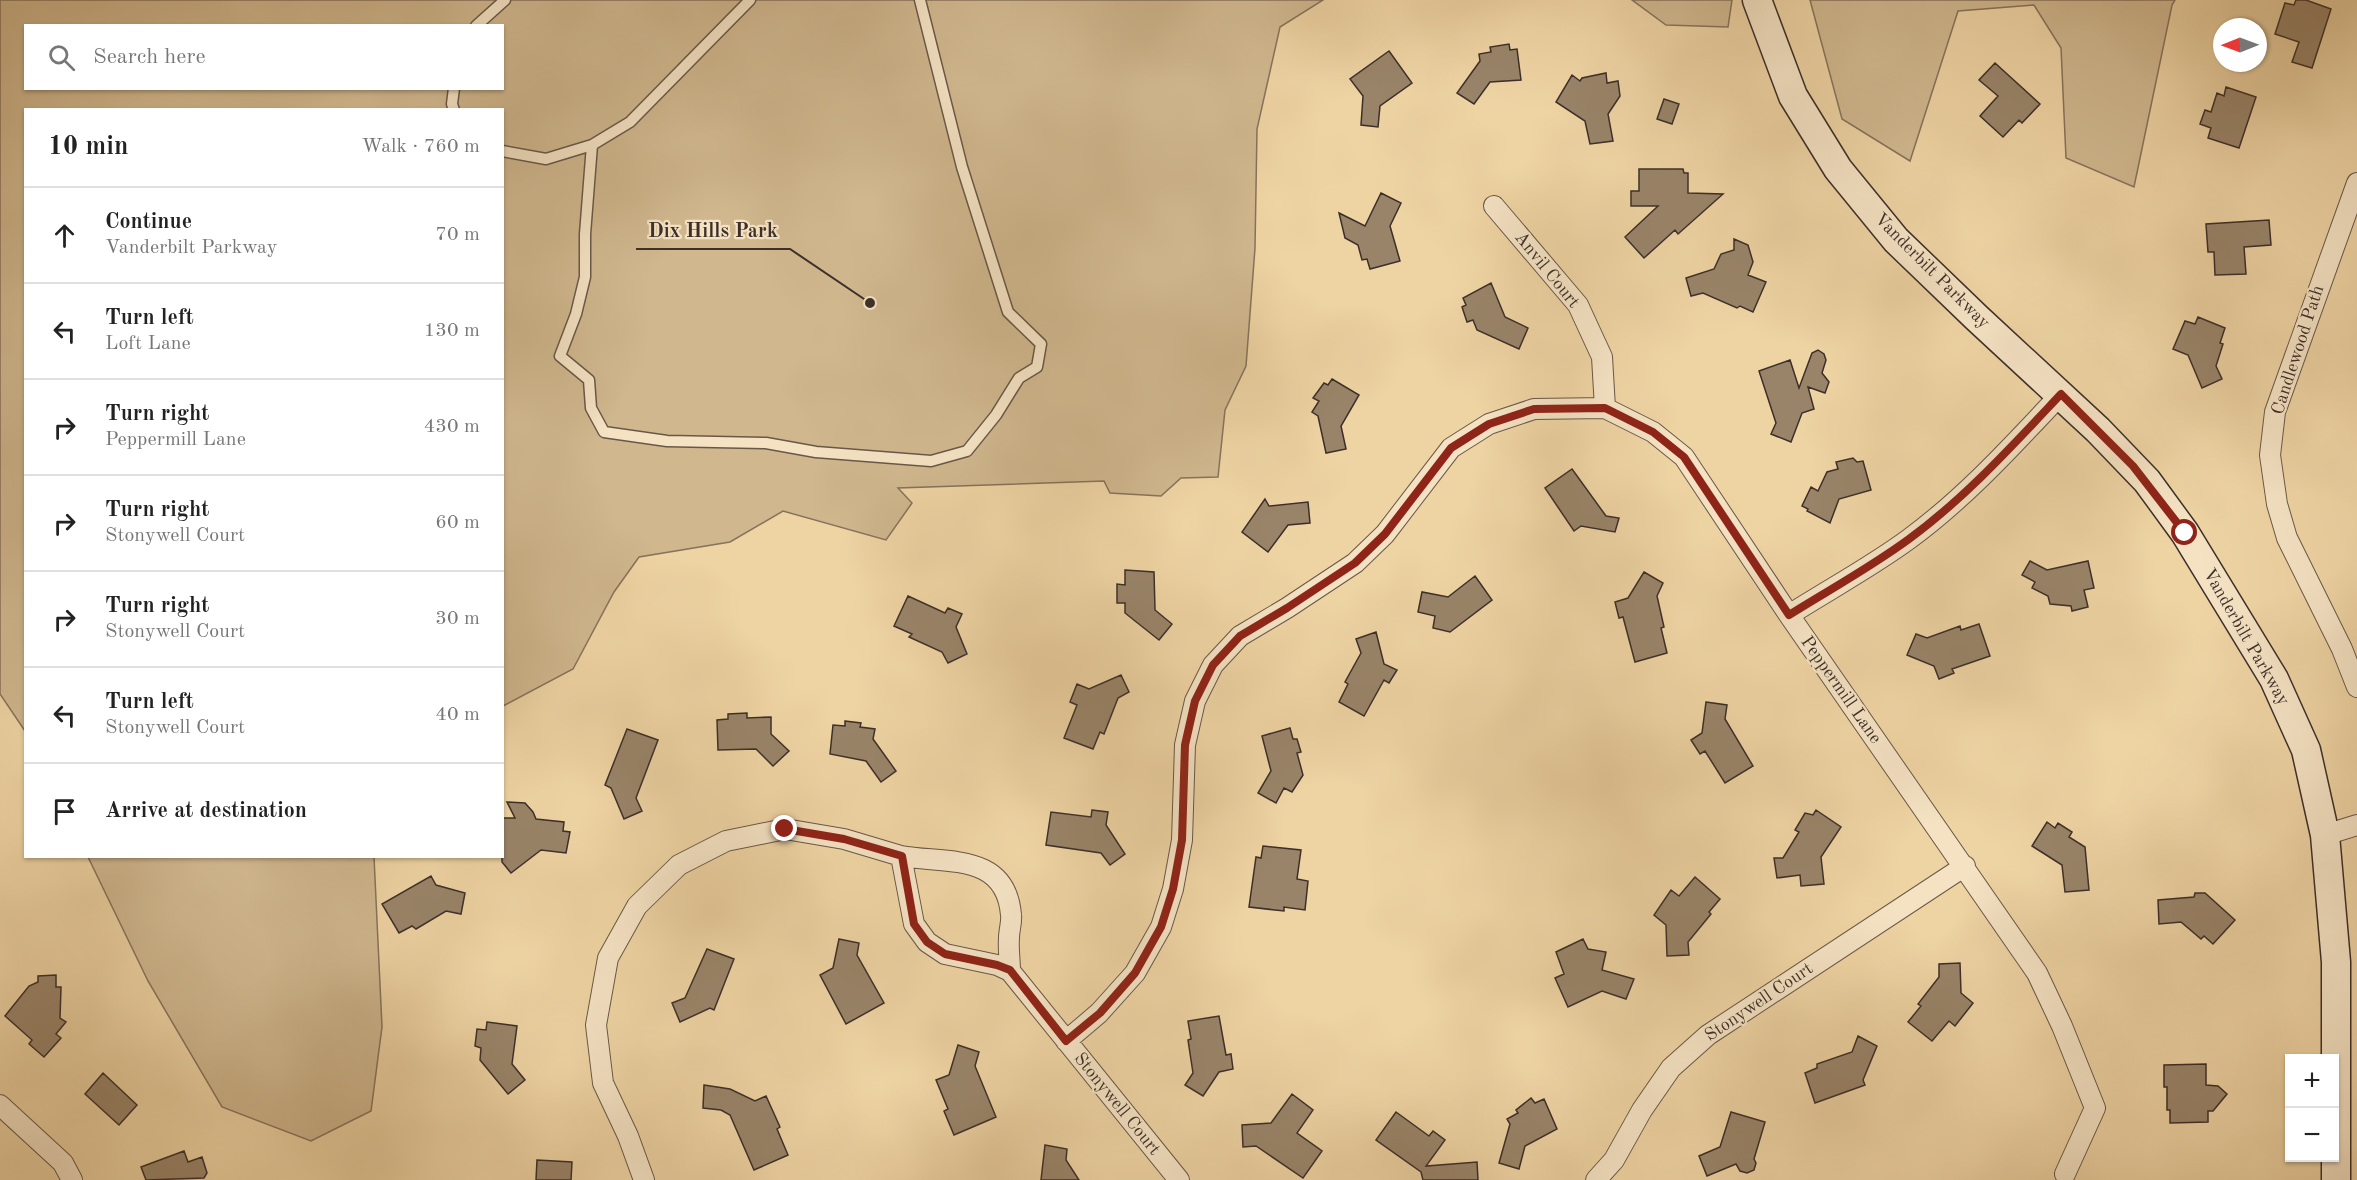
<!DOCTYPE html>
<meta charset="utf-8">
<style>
body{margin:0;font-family:"Old Standard TT",serif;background:#f6f6f6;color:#222}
.controls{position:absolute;right:18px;bottom:18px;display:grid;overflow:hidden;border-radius:0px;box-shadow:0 2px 4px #0004}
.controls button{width:54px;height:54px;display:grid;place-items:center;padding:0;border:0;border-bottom:2px solid #e0e0e0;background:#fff;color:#222;font:30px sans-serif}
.compass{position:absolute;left:2213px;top:18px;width:54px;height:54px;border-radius:50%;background:#fff;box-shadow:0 2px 4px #0004;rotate:269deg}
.stop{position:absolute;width:18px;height:18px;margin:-14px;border:4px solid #8f2418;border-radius:50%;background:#fff}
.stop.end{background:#8f2418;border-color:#fff;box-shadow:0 2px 6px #0008}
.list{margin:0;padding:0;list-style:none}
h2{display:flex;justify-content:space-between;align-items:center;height:78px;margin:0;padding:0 24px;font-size:26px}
h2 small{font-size:20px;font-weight:400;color:#767676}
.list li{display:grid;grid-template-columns:39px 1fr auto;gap:18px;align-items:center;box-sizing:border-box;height:96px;padding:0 24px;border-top:2px solid #e0e0e0}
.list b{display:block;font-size:22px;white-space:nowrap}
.list p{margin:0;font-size:20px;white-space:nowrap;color:#767676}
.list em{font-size:20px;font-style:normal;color:#767676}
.icon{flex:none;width:33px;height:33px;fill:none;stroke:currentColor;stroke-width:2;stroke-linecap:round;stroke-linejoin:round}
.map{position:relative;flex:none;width:2357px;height:1180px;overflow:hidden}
.search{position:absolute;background:#fff;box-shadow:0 2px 4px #0004;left:24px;top:24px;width:480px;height:66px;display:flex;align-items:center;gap:15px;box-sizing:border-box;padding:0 21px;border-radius:0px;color:#767676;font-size:22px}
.panel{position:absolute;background:#fff;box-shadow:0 2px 4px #0004;left:24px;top:108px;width:480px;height:750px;border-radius:0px}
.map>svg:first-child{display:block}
</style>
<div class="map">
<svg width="2357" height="1180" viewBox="0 0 2357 1180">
<rect width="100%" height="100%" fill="#eed3a3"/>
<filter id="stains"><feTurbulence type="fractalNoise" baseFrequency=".00333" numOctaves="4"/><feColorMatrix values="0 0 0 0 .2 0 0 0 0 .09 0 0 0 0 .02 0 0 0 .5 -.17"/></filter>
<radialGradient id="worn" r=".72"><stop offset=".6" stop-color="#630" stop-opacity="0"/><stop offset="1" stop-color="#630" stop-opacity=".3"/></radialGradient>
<path fill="#d0b78e" stroke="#86735c" stroke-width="1.5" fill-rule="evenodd" d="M0,0H1323L1280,27L1257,129L1255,248L1246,366L1225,410L1218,477L1181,478L1161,496L1110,493L1104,481L898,488L912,503L886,540L783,511L730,542L639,557L614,592L573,669L503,706L502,110H26L25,731L0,694ZM26,26H502V88H26Z
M1632,0H1732L1728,27L1666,25Z
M1810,0H2175L2172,5L2134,187L2066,158L2061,48L2034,5L1958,11L1910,161L1842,119Z
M88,857H374L382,1027L371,1111L311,1141L222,1107L148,981Z"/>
<path fill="#998469" stroke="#3c2f2a" stroke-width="1.5" d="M2296,0H2306L2331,9L2312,68L2292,62L2299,42L2275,34L2285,3L2294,5Z
M1509,44L1510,50L1517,49L1521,80L1490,82L1474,104L1457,93L1480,61L1479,54L1491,52L1490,47Z
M1389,51L1412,83L1380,106L1378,127L1361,125L1363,96L1350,79Z
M1995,63L2040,104L2022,123L2019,120L2003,137L1980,116L1998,96L1979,80Z
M1606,73L1607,83L1618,81L1620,96L1608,114L1613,141L1590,144L1585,121L1556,102L1572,75L1580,81L1582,78Z
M2226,87L2256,97L2239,148L2208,138L2211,128L2200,124L2205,110L2211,112L2217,93L2224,96Z
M1664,99L1679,104L1672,124L1657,119Z
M1639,169H1683L1684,173H1688V193L1723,194L1678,234L1675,230L1644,258L1625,237L1658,206H1631V191H1639Z
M1381,193L1401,203L1390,226L1400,261L1370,269L1367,259L1362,260L1358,245L1345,238L1339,213L1365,226Z
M2269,220L2271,245L2244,247L2246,274L2215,275L2214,252H2208L2206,224Z
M1734,239L1748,245L1753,262L1748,275L1766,282L1753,312L1740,306L1737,308L1703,293L1691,296L1686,278L1714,269L1721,254L1734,250Z
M1491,283L1505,317L1528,328L1519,349L1477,330L1473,320L1467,322L1462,307L1466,305L1463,298Z
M2198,317L2225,328L2220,343L2223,344L2216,366L2222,379L2202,388L2188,355L2173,349L2185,321L2195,324Z
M1818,350L1824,354L1826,360L1822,373L1829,382L1825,393L1808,387L1814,409L1802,413L1791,442L1771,434L1776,423L1759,371L1790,360L1799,388L1812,353Z
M1332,379L1359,395L1341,426L1346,449L1326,453L1318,416L1312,412L1319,401L1313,398L1324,383L1328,385Z
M1853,458L1857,462L1863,461L1871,490L1839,499L1830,523L1807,511L1808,509L1802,506L1811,487L1818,491L1827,472L1838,469L1836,462Z
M1572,469L1606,516L1619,518L1615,532L1581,526L1574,531L1545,488Z
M1265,499L1269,506L1308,502L1310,523L1288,525L1268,552L1242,532Z
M2030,561L2047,570L2088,561L2094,588L2084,590L2088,607L2072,611L2071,606L2050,604L2048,596L2032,588L2035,582L2022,575Z
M1125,570L1154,572L1155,610L1172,624L1159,640L1125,613V603H1117V584L1125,585Z
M1644,572L1663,583L1657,596L1664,627L1661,628L1667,653L1635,662L1623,617L1619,618L1615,602L1628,598Z
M1475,576L1492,600L1450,632L1433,628L1435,616L1418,612L1422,592L1448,597Z
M908,596L945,613L948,608L962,614L956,627L967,654L948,663L942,652L909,637L912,634L894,626Z
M1979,624L1990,656L1952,669L1954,673L1939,679L1934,666L1907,655L1916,634L1927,638L1960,626L1961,630Z
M1376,632L1384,664L1397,670L1389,683L1384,680L1364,716L1339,702L1348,684L1345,682L1361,653L1356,639Z
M1121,675L1129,692L1118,698L1104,734L1100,732L1093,749L1064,738L1077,705L1070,702L1077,684L1089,689Z
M1706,702L1727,705L1725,719L1753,766L1725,783L1705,751L1700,754L1691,740L1702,733Z
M747,713V718L771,717V734L789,751L773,766L756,749L718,750L717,720L728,719V714Z
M845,721L861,723L860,727L875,729L873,739L896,771L881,782L866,761L830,754L833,725L845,726Z
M1290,728L1293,739H1297L1301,752L1297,753L1303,775L1292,792L1284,788L1276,803L1258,793L1271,771L1262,736Z
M627,729L658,740L636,798L642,811L624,819L611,788L605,785Z
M507,802L525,803L533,812L536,819L564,822L563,831L570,832L566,853L541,850L511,873L502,862V818H515Z
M1092,810L1108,812L1106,825L1125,854L1110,865L1101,853L1046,845L1051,812L1091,817Z
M1816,810L1841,827L1821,857L1824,884L1801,886L1800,875L1777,878L1774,858H1783L1799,832L1795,830L1805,813L1813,815Z
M2047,822L2055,828L2058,823L2072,832L2069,837L2085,847L2089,890L2065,892L2062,865L2032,846Z
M1263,846L1301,850L1297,879L1308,881L1305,910L1284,907V911L1249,907L1256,857L1261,858Z
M431,876L436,885L465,893L461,914L446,911L416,929L412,926L399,933L382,904Z
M1695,877L1720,899L1709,912L1711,914L1688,942L1689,955L1667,956L1666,925L1654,915L1671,890L1679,896Z
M2195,893H2205L2235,920L2213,944L2204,936L2201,939L2181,922L2159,924L2158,900L2194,897Z
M839,939L859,943L857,955L884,1003L846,1024L820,975L833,968Z
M1583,939L1588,949L1606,952L1602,970L1634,979L1626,999L1602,991L1568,1007L1555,978L1564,974L1556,952Z
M707,949L734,959L714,1010L710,1008L680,1022L672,1003L685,998Z
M1960,963L1961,993L1973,1003L1955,1026L1949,1021L1932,1041L1908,1022L1921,1006L1918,1004L1939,977V964Z
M56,975V987H61L60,1018L66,1022L56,1034L61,1038L44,1057L29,1044L32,1040L5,1016L29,986L38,982V976Z
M1219,1016L1226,1055L1231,1054L1233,1069L1219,1072L1203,1096L1185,1085L1193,1073L1188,1040L1191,1039L1188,1021Z
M487,1022L517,1026L512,1064L525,1080L508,1094L480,1060L481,1048L475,1046L477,1029L486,1030Z
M1858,1036L1877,1046L1863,1080L1865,1085L1815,1103L1805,1073L1817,1068V1064L1852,1052Z
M958,1045L979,1052L975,1066L996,1117L954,1135L944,1111L948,1109L936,1080L949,1075Z
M2206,1064V1085L2218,1086L2227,1094L2213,1111H2208V1122L2170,1123V1110H2167V1087H2164V1065Z
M103,1073L137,1105L119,1125L85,1094Z
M704,1085L730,1089L755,1101L766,1096L780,1127L777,1129L788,1155L754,1170L730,1115L721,1110L703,1108Z
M1292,1094L1313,1110L1297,1133L1322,1151L1303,1178L1256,1146L1243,1147L1242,1125L1271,1123Z
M1531,1098L1535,1103L1544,1099L1557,1129L1525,1146L1519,1169L1499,1163L1510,1124L1507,1119L1518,1113L1516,1110Z
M1396,1112L1429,1136L1433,1131L1445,1140L1426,1166L1477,1162L1478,1180H1423L1421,1172L1376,1140Z
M1731,1112L1765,1122L1754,1159L1756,1163L1754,1170L1747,1173L1740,1171L1736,1164L1707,1176L1699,1156L1720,1147Z
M1045,1145L1067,1149L1066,1160L1079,1180H1041Z
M184,1151L188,1162L202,1157L207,1173L204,1178L146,1180L141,1167Z
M537,1160L572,1162L571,1180H536Z"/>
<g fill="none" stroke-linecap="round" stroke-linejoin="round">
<g stroke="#685848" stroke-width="13">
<path id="service" d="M750,0L630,122L592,145L585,234V277L576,314L560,356L589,380L591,408L604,432L667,441L766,443L816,452L931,461L967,451L996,415L1019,378L1037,367L1041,344L1008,312L962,167L920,0
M476,26L505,0
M454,88L452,104L454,110
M502,151L546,159L592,145"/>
</g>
<g stroke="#685848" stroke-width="22">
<path id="minor" d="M2357,183L2275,412L2270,455L2277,504L2287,538L2342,649L2357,687
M1494,206L1578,305L1602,357L1605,408
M1789,615C1828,590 1871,567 1909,539C1965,498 2013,445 2061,394
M2325,835L2357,825
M1010,971C1010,960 1008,949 1009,938C1009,930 1012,922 1011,915C1006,852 946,864 901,856L914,924L927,942L945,954L997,965L1010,971L1179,1180
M1066,1041L1099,1013L1135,973L1161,927L1173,889L1182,840L1185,745L1195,701L1213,665L1240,636L1287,608L1355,563L1385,534L1451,448L1489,424L1534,409L1605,408L1653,432L1684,457L1789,615L2037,973L2062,1026L2095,1108L2065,1174
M0,1105L63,1163L72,1180
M644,1180L628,1136L603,1083L596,1025L608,958L637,906L679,865L726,841L785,829L844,839L901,856
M1596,1180L1614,1160L1642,1110L1671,1068L1708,1035L1965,866"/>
</g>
<g stroke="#3c2f2a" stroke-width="31">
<path id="secondary" d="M1757,0L1793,96L1838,169L1896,240L1977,318L2098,430L2147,481L2185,533L2274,679L2306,750L2325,835L2336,962V1180"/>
</g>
<use href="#service" stroke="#f4e2c3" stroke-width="10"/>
<use href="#minor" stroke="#f4e2c3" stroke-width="20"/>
<use href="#secondary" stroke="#f4e2c3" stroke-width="28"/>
</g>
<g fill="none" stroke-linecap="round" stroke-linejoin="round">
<path stroke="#8f2418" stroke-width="8" d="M785,829L844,839L902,856L914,924L927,942L945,954L997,965L1010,970L1066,1041L1100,1013L1135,973L1161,927L1173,889L1182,840L1185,745L1195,701L1213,665L1240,636L1287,608L1355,563L1385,534L1451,448L1489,424L1534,409L1605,408L1653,432L1684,457L1789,615C1829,590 1871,567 1909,539C1965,498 2013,445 2061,394L2133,466L2185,533"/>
</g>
<g text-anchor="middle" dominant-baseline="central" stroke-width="4.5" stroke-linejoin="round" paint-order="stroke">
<g font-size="18" fill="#3c2f2a" stroke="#f4e2c3">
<text transform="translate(1547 270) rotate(51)">Anvil Court</text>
<text transform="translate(1932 271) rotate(45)">Vanderbilt Parkway</text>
<text transform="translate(2298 350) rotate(-72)">Candlewood Path</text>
<text transform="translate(2246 637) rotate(60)">Vanderbilt Parkway</text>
<text transform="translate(1841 690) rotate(55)">Peppermill Lane</text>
<text transform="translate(1759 1002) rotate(-34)">Stonywell Court</text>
<text transform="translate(1117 1104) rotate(51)">Stonywell Court</text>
</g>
</g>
<path fill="none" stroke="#3c2f2a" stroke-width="2" d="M870 303L790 249H636"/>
<circle fill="#3c2f2a" stroke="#f4e2c3" stroke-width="2" cx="870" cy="303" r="6"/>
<g font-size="20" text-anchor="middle" font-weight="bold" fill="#3c2f2a" stroke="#f4e2c3" stroke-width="4.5" stroke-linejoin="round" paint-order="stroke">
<text x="713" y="237">Dix Hills Park</text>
</g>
<rect width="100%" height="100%" filter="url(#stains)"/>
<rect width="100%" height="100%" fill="url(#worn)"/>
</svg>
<div class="controls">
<button>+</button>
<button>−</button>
</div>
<svg class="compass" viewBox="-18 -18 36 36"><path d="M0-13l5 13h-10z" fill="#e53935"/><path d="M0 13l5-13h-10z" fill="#767676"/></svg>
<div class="stop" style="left:2185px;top:533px"></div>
<div class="stop end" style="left:785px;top:829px"></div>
<div class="search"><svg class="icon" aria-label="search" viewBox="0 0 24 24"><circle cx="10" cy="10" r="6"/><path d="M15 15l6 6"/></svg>Search here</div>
<section class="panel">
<h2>10 min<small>Walk · 760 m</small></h2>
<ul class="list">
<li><svg class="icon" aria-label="ahead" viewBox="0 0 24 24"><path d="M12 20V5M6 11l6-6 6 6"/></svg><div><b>Continue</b><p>Vanderbilt Parkway</p></div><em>70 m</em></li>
<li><svg class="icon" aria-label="left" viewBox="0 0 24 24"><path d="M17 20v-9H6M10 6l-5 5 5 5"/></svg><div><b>Turn left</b><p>Loft Lane</p></div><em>130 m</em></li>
<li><svg class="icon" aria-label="right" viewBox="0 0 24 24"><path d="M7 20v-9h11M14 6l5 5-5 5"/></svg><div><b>Turn right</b><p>Peppermill Lane</p></div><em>430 m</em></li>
<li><svg class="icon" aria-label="right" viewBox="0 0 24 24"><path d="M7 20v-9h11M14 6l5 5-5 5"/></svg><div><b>Turn right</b><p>Stonywell Court</p></div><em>60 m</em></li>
<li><svg class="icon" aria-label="right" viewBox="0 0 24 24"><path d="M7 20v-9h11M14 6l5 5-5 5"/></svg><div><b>Turn right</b><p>Stonywell Court</p></div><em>30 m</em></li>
<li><svg class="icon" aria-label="left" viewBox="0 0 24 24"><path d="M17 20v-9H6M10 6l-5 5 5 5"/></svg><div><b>Turn left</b><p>Stonywell Court</p></div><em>40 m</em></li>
<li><svg class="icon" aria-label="arrive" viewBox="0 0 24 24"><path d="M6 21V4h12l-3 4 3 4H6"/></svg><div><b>Arrive at destination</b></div></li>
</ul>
</section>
</div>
